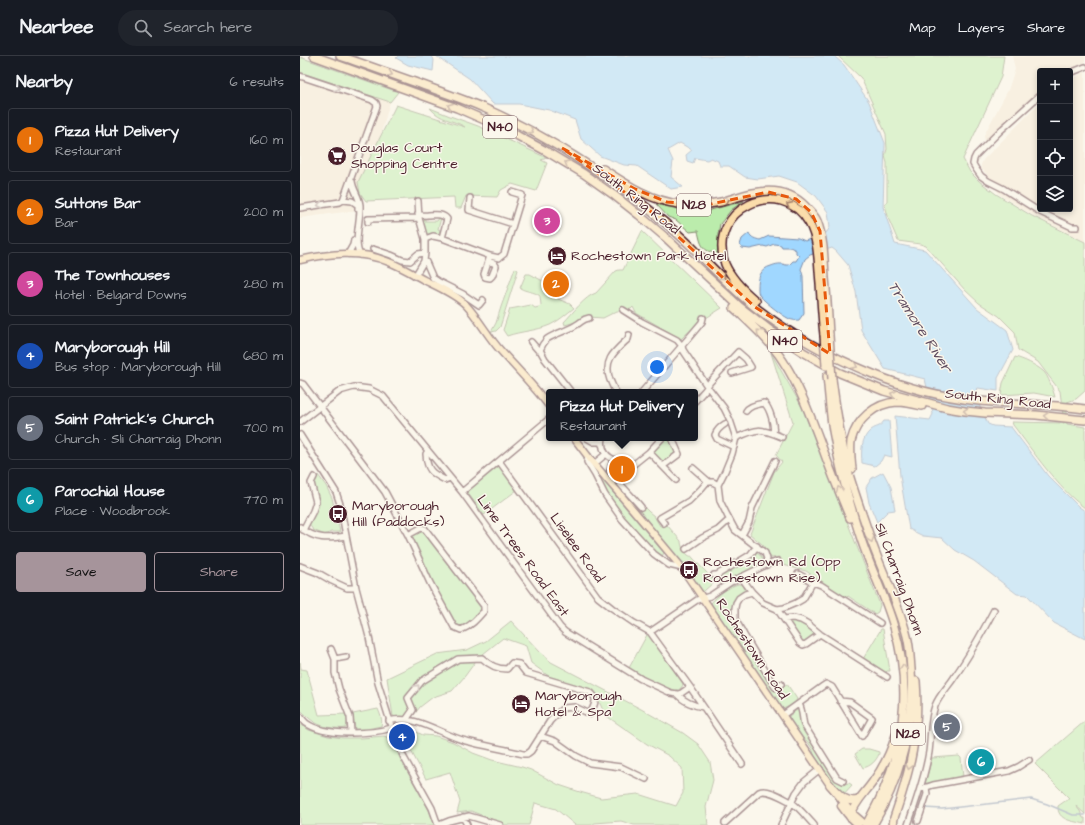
<!DOCTYPE html>
<meta charset="utf-8">
<style>
body{margin:0;font-family:"Architects Daughter",sans-serif;background:#20242c;color:#f1f3f6}
.controls{position:absolute;right:12px;top:12px;display:grid;overflow:hidden;border-radius:4px;box-shadow:0 2px 6px #0003}
.controls button{width:36px;height:36px;display:grid;place-items:center;padding:0;border:0;border-bottom:1px solid #363941;background:#171b24;color:#f1f3f6;font:20px sans-serif}
.you{position:absolute;left:357px;top:311px;width:14px;height:14px;margin:-10px;border:3px solid #fff;border-radius:50%;background:#1a73e8;box-shadow:0 0 0 6px #1a73e833}
.badge{display:grid;place-items:center;width:26px;height:26px;border-radius:50%;background:#a6949b;color:#fff;font-size:13px;font-weight:700}
.pin{position:absolute;translate:-50% -50%;border:2px solid #fff;box-shadow:0 1px 4px #0006}
.popup{position:absolute;left:246px;top:333px;width:152px;height:52px;box-sizing:border-box;display:grid;place-content:center;border-radius:4px;background:#171b24;filter:drop-shadow(0 1px 3px #0005);font-size:13px;white-space:nowrap;color:#9ea1a6}
.popup b{font-size:15px;color:#f1f3f6}
.popup::after{content:'';position:absolute;left:50%;top:100%;margin-left:-8px;border:8px solid transparent;border-top-color:#171b24}
.list{margin:0;padding:0;list-style:none}
h2{display:flex;justify-content:space-between;align-items:center;height:52px;margin:0;padding:0 16px;font-size:17px}
h2 small{font-size:13px;font-weight:400;color:#9ea1a6}
.list li{display:grid;grid-template-columns:26px 1fr auto;gap:12px;align-items:center;box-sizing:border-box;height:64px;margin:0 8px 8px;padding:0 8px;border:1px solid #363941;border-radius:4px}
.list b{display:block;font-size:15px;white-space:nowrap}
.list p{margin:0;font-size:13px;white-space:nowrap;color:#9ea1a6}
.list em{font-size:13px;font-style:normal;color:#9ea1a6}
.actions{display:flex;gap:8px;padding:12px 16px}
.actions a{flex:1;padding:9px 0;border:1px solid #a6949b;border-radius:4px;text-align:center;font-size:14px;color:#a6949b}
.actions .main{background:#a6949b;color:#111}
.icon{flex:none;width:22px;height:22px;fill:none;stroke:currentColor;stroke-width:2;stroke-linecap:round;stroke-linejoin:round}
.map{position:relative;flex:none;width:785px;height:769px;overflow:hidden}
header{display:flex;align-items:center;gap:24px;box-sizing:border-box;height:56px;padding:0 20px;background:#171b24;border-bottom:1px solid #363941}
header strong{font-size:19px}
nav{display:flex;gap:22px;margin-inline-start:auto;font-size:14px}
.search{width:280px;height:36px;background:#20242c;display:flex;align-items:center;gap:10px;box-sizing:border-box;padding:0 14px;border-radius:22px;color:#9ea1a6;font-size:15px}
main{display:flex}
aside{flex:1;background:#171b24}
.map>svg:first-child{display:block}
</style>
<header>
<strong>Nearbee</strong>
<div class="search"><svg class="icon" aria-label="search" viewBox="0 0 24 24"><circle cx="10" cy="10" r="6"/><path d="M15 15l6 6"/></svg>Search here</div>
<nav><a>Map</a><a>Layers</a><a>Share</a></nav>
</header>
<main>
<aside>
<h2>Nearby<small>6 results</small></h2>
<ul class="list">
<li><span class="badge" style="background:#e8710a">1</span><div><b>Pizza Hut Delivery</b><p>Restaurant</p></div><em>160 m</em></li>
<li><span class="badge" style="background:#e8710a">2</span><div><b>Suttons Bar</b><p>Bar</p></div><em>200 m</em></li>
<li><span class="badge" style="background:#d1479c">3</span><div><b>The Townhouses</b><p>Hotel · Belgard Downs</p></div><em>280 m</em></li>
<li><span class="badge" style="background:#1a4fb4">4</span><div><b>Maryborough Hill</b><p>Bus stop · Maryborough Hill</p></div><em>680 m</em></li>
<li><span class="badge" style="background:#6b7280">5</span><div><b>Saint Patrick's Church</b><p>Church · Sli Charraig Dhonn</p></div><em>700 m</em></li>
<li><span class="badge" style="background:#0f9aa8">6</span><div><b>Parochial House</b><p>Place · Woodbrook</p></div><em>770 m</em></li>
</ul>
<div class="actions"><a class="main">Save</a><a>Share</a></div>
</aside>
<div class="map">
<svg width="785" height="769" viewBox="0 0 785 769">
<rect width="100%" height="100%" fill="#fbf7ec"/>
<filter id="ink" filterUnits="userSpaceOnUse"><feTurbulence type="fractalNoise" baseFrequency=".025" numOctaves="2"/><feDisplacementMap in="SourceGraphic" scale="8" xChannelSelector="R" yChannelSelector="G"/><feConvolveMatrix kernelMatrix="1 2 1 2 8 2 1 2 1" color-interpolation-filters="sRGB"/></filter>
<g filter="url(#ink)">
<path fill="#f4e6d2" d="M712,0H785V6L765,15H740V37L685,90L684,79L708,34L715,13Z
M0,13L90,46L59,154L0,162Z
M785,16V185L736,161L699,138L691,123L681,112V109L683,104L740,47V153H770V24Z"/>
<path fill="#bbecac" stroke="#82866c" d="M538,0H704L701,21L663,103L670,116L679,125L696,138L732,160L785,186V335L776,343L767,346V368L785,371V452C758,433 733,395 713,369L712,366L764,367L760,335L738,306L718,294L715,276L699,260L679,247L665,234L626,190L620,188L598,185L589,164L585,149L587,145V107L585,100L587,93L586,78L561,22Z
M0,1L98,36L90,46L0,16Z
M96,49L165,71C152,63 141,65 130,52L150,60L178,70L247,102L241,104L247,107L236,135L212,128L201,134L197,141L166,140L161,152H155L154,141L66,145L60,137L58,126Z
M444,145L431,154L420,168L418,178V198C402,195 401,189 398,175L390,176L376,164L368,161L356,148L378,153L407,155Z
M140,161L141,162L138,173L140,174C139,181 130,180 124,180L120,164L122,162H125V165H137Z
M342,175L422,252L398,267L381,283L336,257L333,251L331,253L321,255H317L303,262L289,261L279,265L265,269L264,266C272,258 285,240 296,237L316,215L319,214H323Z
M215,212L218,214L200,271L196,275L191,276L196,267L201,251Z
M226,218H230L261,235L258,243L270,248L274,252C266,258 259,265 250,269C236,275 221,275 207,280L203,274L210,253L231,249L235,252L239,251L241,249L240,240C234,235 226,236 220,232Z
M471,297L502,351L580,549L578,556L575,558L548,540L546,542L506,515L483,509L480,501L471,502L463,489L450,478L474,416L482,406L476,399L493,366Z
M715,301C723,303 736,309 743,315C748,319 753,334 755,341L734,337L701,339L703,327Z
M366,382H368L372,387L376,395L375,399L362,407L352,396Z
M199,410L217,434L184,459L167,436Z
M292,412L364,497L362,500L354,496L323,461L306,438Z
M18,419L26,430L32,442L40,476H31L25,479L13,474L9,468L17,452L18,441L15,434L14,427Z
M345,452L349,456L354,460L360,470L365,468L367,469L381,485C381,490 384,496 388,499C393,502 390,498 393,502C400,510 408,518 415,525L403,536L394,523L393,518L389,513L371,494L340,455Z
M121,472L184,550V555L163,573L153,569L108,479Z
M456,496L462,501L463,507L462,508L458,509L422,528L417,525L424,518Z
M438,528L443,529L446,536C430,544 437,546 432,560C444,587 459,612 475,636L487,628L497,643C496,647 487,652 482,653L411,547C418,539 428,531 438,528Z
M491,564C500,565 509,570 514,578L509,583L505,585H501L490,569L489,566Z
M211,565L240,596L251,606L341,653L383,677L398,688L410,706L413,724L406,751L408,769H334L321,765L295,767L291,769H275L256,753L235,747L229,769H206L171,755L157,757L160,746L150,716L126,723L110,693L99,668L123,679L136,680L153,686L173,697L192,704L222,711L231,714L259,729L280,736L301,742L338,738L376,750L383,737L382,712L369,700L347,688L305,659L294,634L250,621L231,607L226,590L203,582L178,602L165,620L152,635L133,641L120,651L110,664L93,660L87,622L137,598L167,594L186,585Z
M581,573H583L590,615H587L585,617L563,603Z
M348,577L383,628C382,632 379,635 374,634C364,634 338,617 329,612Z
M0,606L1,613L7,614L19,659L46,658L48,664L46,672C42,673 38,672 33,672C17,670 11,665 0,653Z
M78,653C80,658 83,664 81,670L67,673H55L53,658Z
M498,653L499,654L506,676L538,726L543,728L549,727L552,729L542,740L538,736L537,731L515,701L512,692L507,685L502,682L489,662V660Z
M785,665V758L775,749L780,755L783,762H785V768C774,765 757,765 758,750L768,743H770L735,708Z
M0,668L9,674L28,680L43,682H62L84,680L94,684L107,715L129,754L135,769H0Z
M562,693H569L579,696V698C576,705 571,710 563,712L555,698Z
M659,700L661,702L663,721L632,727H625L632,702Z"/>
<path fill="#a0d7ff" stroke="#7e8daa" d="M98,0H132L134,4L133,15L108,9L96,2Z
M136,0H534L544,9L569,46L585,87L583,151L595,188L625,194L677,252L707,274L713,294L698,322V335L678,332L676,334L674,338L688,368L693,370L711,371L748,420L779,451L785,455V583L754,567L727,539L717,538L674,505L655,494L642,482L623,480L609,473L600,420L595,360L630,364L633,358L625,323L585,313L561,274L556,236L548,209L536,195L532,192L510,199L505,203L501,213L503,220L504,257L499,264C497,264 495,265 493,264C487,264 464,245 460,240C458,238 458,235 458,232C458,222 460,213 471,210C476,208 481,207 486,209H489L493,205H496L499,200L496,197V194L490,191H482L481,189L474,188L467,191L463,190L450,193L442,192L440,189L442,183L449,177C451,182 456,183 460,184L469,180L498,182L505,185L527,176L530,171L528,156L516,140L497,126L479,120L458,123L445,121L429,110H420L418,105L411,102L407,104L395,102L393,107L387,105L386,99L392,94L380,87L368,94L373,105L371,121L383,131L371,133L337,110L324,109L300,100L281,83L275,64L249,54L219,48H193L170,23Z
M584,365H589L592,401L584,399L581,405L575,410L562,407C561,395 561,382 571,374C578,369 578,373 584,365Z
M583,416L591,431L595,454L588,455L577,466L569,447L566,431L572,422Z"/>
<g fill="none" stroke-linecap="round" stroke-linejoin="round">
<path stroke="#7e8daa" stroke-width="1.5" d="M624,752L642,753L731,743L747,748L773,759H785"/>
<g stroke="#4a1f2b" stroke-width="8">
<path id="minor" d="M770,17L785,11
M0,20L72,44L76,47L77,50L43,144L40,146L0,152
M740,39L700,75L676,99L674,103L673,108L676,113L681,120L688,125L704,133L740,156L772,171H777
M52,125C53,134 59,140 60,149C61,163 53,187 60,199
M170,142L169,154L213,168
M43,144L52,145L58,149V153
M118,158C122,159 125,160 128,159C135,159 142,157 147,163L142,182L133,180L125,183
M68,166V163L119,162
M142,182L190,200L199,202L204,198L222,139L212,136
M73,193L91,199L102,204L110,205L118,198L125,197
M48,198L53,189L54,184
M124,205L126,206L133,222L139,226L163,238L179,249L183,244
M189,206L194,207L196,210L192,220L190,222L185,221L184,218L190,200
M115,220L124,205L125,197V183L119,162L118,145
M323,254L342,266L377,284L382,290L383,294L407,330L424,352L430,364L436,382L432,398L425,415L418,429
M231,286L238,294H240
M0,327L3,328L85,436L108,479L130,527L154,571L161,574C171,570 177,563 184,555V550L125,473L121,472L108,479
M271,336L245,303L240,294C242,289 244,286 247,283C256,277 267,275 276,269C282,266 282,263 289,262
M316,336C313,332 312,328 310,324C303,304 314,296 328,283L329,279
M342,336L392,278L402,266L403,262
M395,345L405,334L410,326L438,296L446,303L451,311L432,317
M446,355C449,350 458,348 464,347C470,352 475,370 473,377
M0,366L40,335L54,331L69,333L83,340L162,436L260,571L265,576L341,623L371,637L377,638H380L390,631
M425,368C420,371 417,374 415,379L417,383L434,391
M0,379L36,436L40,448L56,532L69,581L78,627L88,659L103,700L132,752L138,769
M287,382L294,386H301L302,389
M303,382C299,403 318,406 334,408L349,396L362,382
M436,382C458,372 459,372 482,381
M128,395L126,398C127,414 131,417 145,424L150,422
M349,396L376,424
M288,400L287,406L295,419L305,439L322,463L354,498L369,509L382,512
M313,404L310,415C319,428 331,439 341,451
M199,405L298,541L312,552L334,567L350,576L390,631L442,708
M294,408L306,398
M363,410L379,398L372,382
M393,412L409,426
M162,436L249,363
M364,467L360,462L389,445L401,433L406,427L409,426H413L418,429L420,445L427,459L435,474L465,497L467,503L464,510
M0,471C15,484 28,483 46,480
M3,474L13,455L16,446L11,427L14,421
M442,479L449,466L452,452L475,405
M386,493L402,482L418,474L429,464
M0,510L18,517L32,525L47,532H56
M498,518L513,526L521,529L580,567
M414,519H417L450,499L457,490
M441,521L452,536L445,538L439,542L436,547L435,552V563L444,579L475,631L481,628
M452,536L463,547L477,553L484,552L496,547L503,543L513,526
M477,553L500,587L503,589L506,588L520,578
M484,563L493,562L501,564L508,568L520,578L587,621
M350,576L397,544L410,540L431,526L464,510L478,505
M31,593L35,603V617L39,633L50,661L51,677
M35,603L46,601
M377,638C383,645 394,650 403,651
M499,648C503,655 502,661 504,669L537,722L543,725
M483,659L523,630L526,628L532,631L562,680L572,662L550,646L540,645
M0,660C2,663 4,665 6,667C25,681 71,678 92,672
M89,665C117,658 141,679 166,685C185,690 204,693 223,698H227L231,695L250,665L263,652L275,651L290,658C294,650 299,642 290,636L226,617L219,608L212,607L207,613C197,613 189,609 182,602L158,603L122,625L108,642L113,654L106,664
M240,680L255,685L276,700L290,707L321,711L346,723
M621,733L633,729L709,715L718,711L729,704
M163,761L167,769
M618,765L627,738L626,731
M425,767L459,736C468,732 483,742 491,746C500,752 507,762 514,769
M139,769L149,765L169,760L200,769
M481,769L496,737L504,726L520,713
M608,769C616,745 625,721 629,696C631,682 630,663 635,650C639,639 649,630 655,620C670,599 682,577 694,554"/>
</g>
<g stroke="#4a1f2b" stroke-width="9">
<path id="major" d="M0,204C30,197 60,194 89,206C102,211 113,218 124,224C138,231 155,238 166,249C179,263 188,281 201,295C217,313 234,330 249,350
M274,382L290,403L357,482L382,512L443,601L530,729L551,756L566,769
M541,750L547,758L558,769"/>
</g>
<g stroke="#4a1f2b" stroke-width="10">
<path id="highway" d="M14,0L157,52L189,66L218,80L244,94L284,118L315,140L339,159L365,181L440,251L471,275L503,296L540,317L584,335L647,352L665,355L685,357L736,359L785,364
M40,0C67,9 94,19 120,28C141,36 163,43 184,52C232,73 277,100 319,130C344,149 368,168 391,190C412,211 432,233 455,251C491,279 531,301 573,318C606,332 643,341 679,345C715,348 750,348 785,353
M303,113C326,128 351,145 379,148C393,150 407,149 421,146C432,143 442,139 453,137C473,133 492,136 506,151C510,155 515,160 517,165C524,183 524,203 525,222C527,241 528,260 529,279
M456,245C444,235 431,222 425,208C406,153 481,118 509,167C519,185 518,208 520,227C521,244 522,261 524,279
M434,252C451,268 470,285 483,305C500,331 510,359 521,388C530,413 540,438 550,462
M527,320C529,338 530,357 533,375C539,410 549,446 560,480C570,511 585,540 594,571C610,623 606,678 586,728C581,742 573,756 566,769
M532,323C536,354 541,384 548,415C555,439 564,463 572,487C583,518 599,548 607,580C610,591 610,602 611,613C614,668 601,722 573,769
M552,413C551,404 550,395 551,385C556,364 575,347 597,346C605,346 614,348 622,350
M530,729C538,737 546,748 558,744
M550,761C554,747 564,738 572,727C583,712 591,696 596,679
M593,769L594,762C610,716 620,675 616,625"/>
</g>
<use href="#minor" stroke="#fbf7ec" stroke-width="5"/>
<use href="#major" stroke="#fbddab" stroke-width="6"/>
<use href="#highway" stroke="#fbddab" stroke-width="7"/>
<g stroke="#4a1f2b" stroke-width="10" stroke-linecap="butt">
<path id="highway-bridge" d="M524,279L526,310
M529,279L532,323"/>
</g>
<use href="#highway-bridge" stroke="#fbddab" stroke-width="7"/>
</g>
<defs><path id="oneway-chevron" d="M-2-3.5L2.5 0L-2 3.5" fill="none" stroke-width="1.6" stroke-linecap="round" stroke-linejoin="round"/></defs>
<g stroke="#a27e6b">
<use href="#oneway-chevron" transform="translate(90 18) rotate(20)"/>
<use href="#oneway-chevron" transform="translate(150 50) rotate(-159)"/>
<use href="#oneway-chevron" transform="translate(231 75) rotate(28)"/>
<use href="#oneway-chevron" transform="translate(267 107) rotate(-149)"/>
<use href="#oneway-chevron" transform="translate(427 144) rotate(-15)"/>
<use href="#oneway-chevron" transform="translate(489 149) rotate(-153)"/>
<use href="#oneway-chevron" transform="translate(423 221) rotate(44)"/>
<use href="#oneway-chevron" transform="translate(459 276) rotate(-133)"/>
<use href="#oneway-chevron" transform="translate(555 310) rotate(24)"/>
<use href="#oneway-chevron" transform="translate(593 338) rotate(-164)"/>
<use href="#oneway-chevron" transform="translate(666 355) rotate(-172)"/>
<use href="#oneway-chevron" transform="translate(746 360) rotate(-175)"/>
<use href="#oneway-chevron" transform="translate(539 433) rotate(-111)"/>
<use href="#oneway-chevron" transform="translate(571 484) rotate(71)"/>
<use href="#oneway-chevron" transform="translate(603 611) rotate(-95)"/>
<use href="#oneway-chevron" transform="translate(609 711) rotate(103)"/>
</g>
<g stroke="#ab9695">
<use href="#oneway-chevron" transform="translate(37 32) rotate(19)"/>
<use href="#oneway-chevron" transform="translate(20 149) rotate(169)"/>
<use href="#oneway-chevron" transform="translate(117 631) rotate(-51)"/>
</g>
</g>
<path d="M0 0H785V769H0ZM262,92L335,133L367,146L406,149L468,136L496,143L511,156L520,175L530,298L455,251L347,152Z" fill="#fbf7ec" fill-opacity=".55" fill-rule="evenodd"/>
<path fill="none" stroke="#e8590c" stroke-width="3" stroke-dasharray="8 5" stroke-linejoin="round" d="M262,92L335,133L367,146L406,149L468,136L496,143L511,156L520,175L530,298L455,251L347,152Z"/>
<defs>
<g id="supermarket-disc" transform="scale(1)"><circle r="9.5" fill="#4a1f2b" stroke="#fbf7ec"/><path d="M-6-5.5h2.5l.6 2H6L4.5 2H-2.5L-4.4-4H-6ZM-1.5 3.2a1.3 1.3 0 1 0 .1 0ZM3 3.2a1.3 1.3 0 1 0 .1 0Z" fill="#fff"/></g>
<g id="hotel-disc" transform="scale(1)"><circle r="9.5" fill="#4a1f2b" stroke="#fbf7ec"/><path d="M-6-4.5h1.5V1H6V5H4.5V3h-9V5H-6ZM-4 0a1.8 1.8 0 1 1 3.6 0ZM.5 0V-2.5h3Q6-2.5 6 0Z" fill="#fff"/></g>
<g id="bus-disc" transform="scale(1)"><circle r="9.5" fill="#4a1f2b" stroke="#fbf7ec"/><path d="M-5-6H5V4H4V6H2V4H-2V6H-4V4H-5ZM-3.5-4V0h7V-4ZM-3.5 1.2v1.5H-2V1.2ZM2 1.2v1.5H3.5V1.2Z" fill="#fff"/></g>
</defs>
<g fill-rule="evenodd">
<use href="#supermarket-disc" x="37" y="100"/>
<use href="#hotel-disc" x="257" y="200"/>
<use href="#bus-disc" x="38" y="458"/>
<use href="#bus-disc" x="389" y="514"/>
<use href="#hotel-disc" x="221" y="648"/>
</g>
<g text-anchor="middle" dominant-baseline="central" stroke-width="3" stroke-linejoin="round" paint-order="stroke">
<g fill="#fbf7ec" stroke="#7f6065" stroke-width="1">
<rect x="183" y="60" width="34" height="22" rx="3"/>
<rect x="377" y="138" width="34" height="22" rx="3"/>
<rect x="468" y="274" width="34" height="22" rx="3"/>
<rect x="591" y="667" width="34" height="22" rx="3"/>
</g>
<g font-size="13" font-weight="bold" fill="#4a1f2b">
<text x="200" y="71">N40</text>
<text x="394" y="149">N28</text>
<text x="485" y="285">N40</text>
<text x="608" y="678">N28</text>
</g>
<g font-size="14" fill="#4a1f2b" stroke="#fbf7ec" text-anchor="start">
<text x="51" y="92">Douglas Court<tspan x="51" dy="16">Shopping Centre</tspan></text>
<text x="271" y="200">Rochestown Park Hotel</text>
<text x="52" y="450">Maryborough<tspan x="52" dy="16">Hill (Paddocks)</tspan></text>
<text x="403" y="506">Rochestown Rd (Opp<tspan x="403" dy="16">Rochestown Rise)</tspan></text>
<text x="235" y="640">Maryborough<tspan x="235" dy="16">Hotel &amp; Spa</tspan></text>
</g>
<g font-size="14" fill="#4a1f2b" stroke="#fbf7ec">
<text transform="translate(336 143) rotate(38)">South Ring Road</text>
<text transform="translate(698 343) rotate(6)">South Ring Road</text>
<text transform="translate(277 492) rotate(54)">Liselee Road</text>
<text transform="translate(223 500) rotate(54)">Lime Trees Road East</text>
<text transform="translate(599 523) rotate(70)">Sli Charraig Dhonn</text>
<text transform="translate(452 593) rotate(56)">Rochestown Road</text>
</g>
<g font-size="15" font-style="italic" fill="#604d60" stroke="#fbf7ec">
<text transform="translate(620 271) rotate(57)">Tramore River</text>
</g>
</g>
</svg>
<div class="controls">
<button>+</button>
<button>−</button>
<button><svg class="icon" aria-label="locate" viewBox="0 0 24 24"><circle cx="12" cy="12" r="6"/><path d="M12 2v4M12 18v4M2 12h4M18 12h4"/></svg></button>
<button><svg class="icon" aria-label="layers" viewBox="0 0 24 24"><path d="M12 4l9 5-9 5-9-5zM3 14l9 5 9-5"/></svg></button>
</div>
<div class="you"></div>
<div class="pin badge" style="left:322px;top:413px;background:#e8710a">1</div>
<div class="popup"><b>Pizza Hut Delivery</b>Restaurant</div>
<div class="pin badge" style="left:256px;top:228px;background:#e8710a">2</div>
<div class="pin badge" style="left:247px;top:165px;background:#d1479c">3</div>
<div class="pin badge" style="left:102px;top:681px;background:#1a4fb4">4</div>
<div class="pin badge" style="left:647px;top:671px;background:#6b7280">5</div>
<div class="pin badge" style="left:681px;top:706px;background:#0f9aa8">6</div>
</div>
</main>
